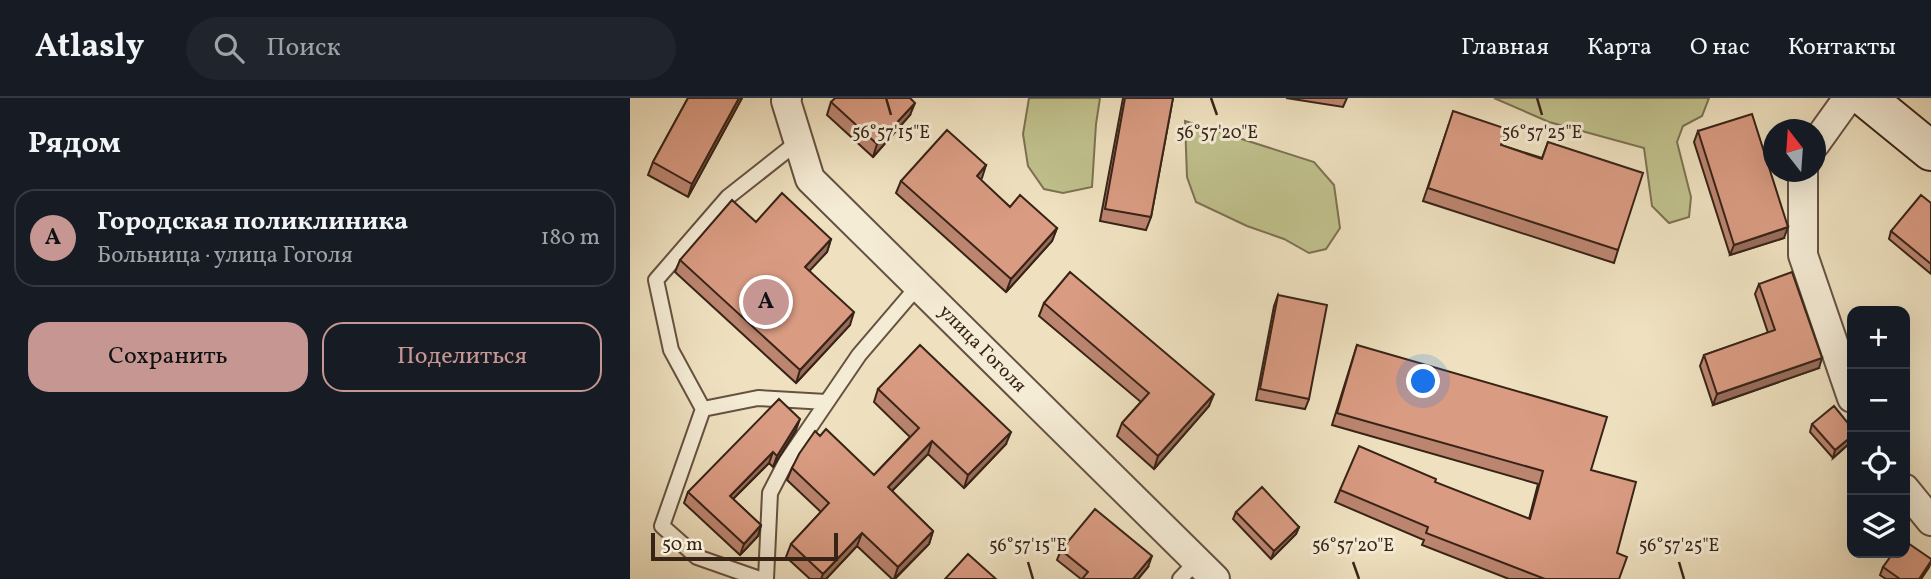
<!DOCTYPE html>
<html lang="ru">
<meta charset="utf-8">
<style>
body{margin:0;font-family:Vollkorn,serif;background:#20242c;color:#f1f3f6}
.controls{position:absolute;right:21px;bottom:21px;display:grid;overflow:hidden;border-radius:14px;box-shadow:0 7px 28px #0002}
.controls button{width:63px;height:63px;display:grid;place-items:center;padding:0;border:0;border-bottom:2px solid #363941;background:#171b24;color:#f1f3f6;font:35px sans-serif}
.compass{position:absolute;left:1133px;top:21px;width:63px;height:63px;border-radius:50%;background:#171b24;box-shadow:0 7px 28px #0002;rotate:343deg}
.scale{position:absolute;left:21px;bottom:18px;width:187px;box-sizing:border-box;padding-left:7px;border:4px solid #382317;border-top:0;font-size:19px;line-height:24px;white-space:nowrap;color:#382317;-webkit-text-stroke:5px #f5ecd6;paint-order:stroke}
.you{position:absolute;left:794px;top:284px;width:24px;height:24px;margin:-18px;border:5px solid #fff;border-radius:50%;background:#1a73e8;box-shadow:0 0 0 10px #1a73e833}
.badge{display:grid;place-items:center;width:46px;height:46px;border-radius:50%;background:#c59692;color:#111;font-size:23px;font-weight:700}
.pin{position:absolute;translate:-50% -50%;border:4px solid #fff;box-shadow:0 2px 7px #0006}
.list{margin:0;padding:0;list-style:none}
h2{display:flex;justify-content:space-between;align-items:center;height:91px;margin:0;padding:0 28px;font-size:30px}
h2 small{font-size:23px;font-weight:400;color:#9ea1a6}
.list li{display:grid;grid-template-columns:46px 1fr auto;gap:21px;align-items:center;box-sizing:border-box;height:98px;margin:0 14px 14px;padding:0 14px;border:2px solid #363941;border-radius:21px}
.list b{display:block;font-size:26px;white-space:nowrap}
.list p{margin:0;font-size:23px;white-space:nowrap;color:#9ea1a6}
.list em{font-size:23px;font-style:normal;color:#9ea1a6}
.actions{display:flex;gap:14px;padding:21px 28px}
.actions a{flex:1;padding:16px 0;border:2px solid #c59692;border-radius:21px;text-align:center;font-size:24px;color:#c59692}
.actions .main{background:#c59692;color:#111}
.icon{flex:none;width:38px;height:38px;fill:none;stroke:currentColor;stroke-width:2;stroke-linecap:round;stroke-linejoin:round}
.map{position:relative;flex:none;width:1301px;height:481px;overflow:hidden}
header{display:flex;align-items:center;gap:42px;box-sizing:border-box;height:98px;padding:0 35px;background:#171b24;border-bottom:2px solid #363941}
header strong{font-size:33px}
nav{display:flex;gap:38px;margin-inline-start:auto;font-size:24px}
.search{width:490px;height:63px;background:#20242c;display:flex;align-items:center;gap:18px;box-sizing:border-box;padding:0 24px;border-radius:38px;color:#9ea1a6;font-size:26px}
main{display:flex}
aside{flex:1;background:#171b24}
.map>svg:first-child{display:block}
</style>
<header>
<strong>Atlasly</strong>
<div class="search"><svg class="icon" aria-label="search" viewBox="0 0 24 24"><circle cx="10" cy="10" r="6"/><path d="M15 15l6 6"/></svg>Поиск</div>
<nav><a>Главная</a><a>Карта</a><a>О нас</a><a>Контакты</a></nav>
</header>
<main>
<aside>
<h2>Рядом<small></small></h2>
<ul class="list">
<li><span class="badge">A</span><div><b>Городская поликлиника</b><p>Больница · улица Гоголя</p></div><em>180 m</em></li>
</ul>
<div class="actions"><a class="main">Сохранить</a><a>Поделиться</a></div>
</aside>
<div class="map">
<svg width="1301" height="481" viewBox="0 0 1301 481">
<rect width="100%" height="100%" fill="#efe1c0"/>
<filter id="stains"><feTurbulence type="fractalNoise" baseFrequency=".00286" numOctaves="4"/><feColorMatrix values="0 0 0 0 .2 0 0 0 0 .09 0 0 0 0 .02 0 0 0 .5 -.17"/></filter>
<radialGradient id="worn" r=".72"><stop offset=".6" stop-color="#630" stop-opacity="0"/><stop offset="1" stop-color="#630" stop-opacity=".3"/></radialGradient>
<path fill="#c0c18d" stroke="#7c7252" stroke-width="2" d="M399,0H470L466,26L462,89L433,95L414,91L398,68L393,36Z
M864,0H1079L1072,18L1053,28L1047,44L1061,99L1059,119L1039,125L1022,108L1014,50L919,24Z
M555,23L684,64L704,87L710,130L696,151L679,155L654,141L617,128L566,104L557,79Z"/>
<g fill="none" stroke-linecap="round" stroke-linejoin="round">
<g stroke="#665241" stroke-width="18">
<path id="service" d="M73,311L128,300L196,304
M130,481L67,459L32,428L73,311L41,252L26,182L98,99L169,43
M136,481L140,395L156,364L229,257L288,188
M550,481L567,463"/>
</g>
<g stroke="#665241" stroke-width="32">
<path id="minor" d="M157,0L156,3L180,81L585,481
M1185,46L1218,0
M1173,74V157L1222,300
M1275,391L1301,423"/>
</g>
<g stroke="#382317" stroke-width="42">
<path id="secondary" d="M1236,0L1301,53"/>
</g>
<use href="#service" stroke="#f5ecd6" stroke-width="14"/>
<use href="#minor" stroke="#f5ecd6" stroke-width="28"/>
<use href="#secondary" stroke="#f5ecd6" stroke-width="38"/>
</g>
<path fill="#bb8570" stroke="#382317" stroke-width="2" d="M58,0H112L58,99L18,77L23,64Z
M493,0H543L521,119L516,132L470,123Z
M656,0H717L713,9Z
M201,4L280,17L243,59L197,17Z
M819,26L871,47L912,60L918,44L988,152L984,165L793,103Z
M1068,33L1154,140L1100,157L1064,44Z
M356,67L350,82L380,109L427,130L422,143L376,194L266,95L271,83Z
M1301,105V176L1259,141L1261,133Z
M126,124L201,141L197,154L179,172L220,227L166,285L45,174L50,162Z
M1129,186L1189,270L1083,307L1070,268L1074,257L1138,235L1125,196Z
M648,197L679,301L675,311L626,302L644,208Z
M414,205L579,308L524,371L487,338L492,325L511,304L409,218Z
M727,247L961,372L987,455L989,481H879L792,447L794,442L705,404L710,392L899,421L908,386L702,327Z
M248,291L376,346L334,390L298,356L262,393L303,433L299,446L265,481H262L227,448L196,481H180L156,459L161,446L191,414L157,382L162,370L190,338L244,377L280,339L244,304Z
M1182,326L1222,330V343L1203,360L1180,334Z
M166,332L143,369L139,365L103,401L131,427L128,438L110,457L54,405L58,394Z
M606,414L669,429L666,436L641,461L603,421Z
M431,452L518,469L508,481H451L427,462Z
M1301,461L1299,469L1291,481H1256L1250,477L1253,469Z"/>
<path fill="#986c5b" stroke="#382317" stroke-width="2" d="M109,0H112L58,99L62,86Z
M285,5L280,17L243,59L247,46Z
M356,67L352,80L342,91L347,78Z
M1158,129L1154,140L1100,157L1104,147Z
M427,130L422,143L376,194L381,181Z
M201,141L197,154L171,182L175,169Z
M224,214L220,227L166,285L170,272Z
M1192,260L1189,270L1083,307L1087,296Z
M584,296L579,308L524,371L528,358Z
M170,321L166,332L143,369L147,358Z
M381,334L376,346L334,390L338,377Z
M1222,338V343L1203,360L1205,352Z
M302,343L298,356L253,402L258,389Z
M143,354L139,365L96,408L100,398Z
M131,427L128,438L110,457L114,446Z
M669,429L666,436L641,461L644,453Z
M303,433L299,446L264,481L268,469Z
M232,435L227,448L196,481H191L193,476Z
M522,458L518,469L508,481H503Z
M1301,463L1299,469L1291,481H1289Z"/>
<path fill="#d99b82" stroke="#382317" stroke-width="2" d="M58,0H109L62,86L23,64Z
M205,0H280L285,5L247,46L201,4Z
M495,0H543L521,119L475,111Z
M823,13L877,31L871,47L912,61L918,44L1013,75L988,152L798,90Z
M1122,16L1158,129L1104,147L1068,33Z
M317,32L356,67L347,78L380,109L390,97L427,130L381,181L271,83Z
M152,95L201,141L175,169L224,214L170,272L50,162L102,102L126,124Z
M1291,97L1301,105V166L1261,133Z
M440,174L584,296L528,358L492,325L519,295L414,205Z
M1162,174L1192,260L1087,296L1074,257L1145,232L1129,186Z
M648,197L697,207L679,301L630,291Z
M290,247L381,334L338,377L302,343L258,389L303,433L268,469L232,435L193,476L161,446L199,405L162,370L169,356L185,333L190,338L196,331L244,377L289,330L248,291Z
M727,247L977,319L961,372L1006,384L987,455L997,459L989,481H915L796,435L798,429L710,392L729,348L806,381L805,384L900,421L913,373L707,315Z
M149,301L170,321L147,358L143,354L100,398L131,427L114,446L58,394Z
M1204,308L1222,330V338L1205,352L1182,326Z
M632,389L669,429L644,453L606,414Z
M465,411L522,458L503,481H452L458,474L431,452Z
M1275,443L1301,461V463L1289,481H1270L1253,469L1263,455H1275Z
M338,456L366,481H315Z"/>
<path fill="none" stroke="#382317" stroke-width="2.5" d="M256,0L261,17M581,0L587,17M907,0L912,17M398,464L403,481M723,464L729,481M1049,464L1054,481"/>
<g text-anchor="middle" dominant-baseline="central" stroke-width="6" stroke-linejoin="round" paint-order="stroke">
<g font-size="19" fill="#382317" stroke="#f5ecd6">
<text transform="translate(352 251) rotate(45)">улица Гоголя</text>
</g>
</g>
<g font-size="18" text-anchor="middle" fill="#382317" stroke="#f5ecd6" stroke-width="6" stroke-linejoin="round" paint-order="stroke">
<text x="261" y="40">56°57'15"E</text>
<text x="587" y="40">56°57'20"E</text>
<text x="912" y="40">56°57'25"E</text>
<text x="398" y="453">56°57'15"E</text>
<text x="723" y="453">56°57'20"E</text>
<text x="1049" y="453">56°57'25"E</text>
</g>
<rect width="100%" height="100%" filter="url(#stains)"/>
<rect width="100%" height="100%" fill="url(#worn)"/>
</svg>
<div class="controls">
<button>+</button>
<button>−</button>
<button><svg class="icon" aria-label="locate" viewBox="0 0 24 24"><circle cx="12" cy="12" r="6"/><path d="M12 2v4M12 18v4M2 12h4M18 12h4"/></svg></button>
<button><svg class="icon" aria-label="layers" viewBox="0 0 24 24"><path d="M12 4l9 5-9 5-9-5zM3 14l9 5 9-5"/></svg></button>
</div>
<svg class="compass" viewBox="-18 -18 36 36"><path d="M0-13l5 13h-10z" fill="#e53935"/><path d="M0 13l5-13h-10z" fill="#9ea1a6"/></svg>
<div class="scale">50 m</div>
<div class="you"></div>
<div class="pin badge" style="left:136px;top:204px">A</div>
</div>
</main>
